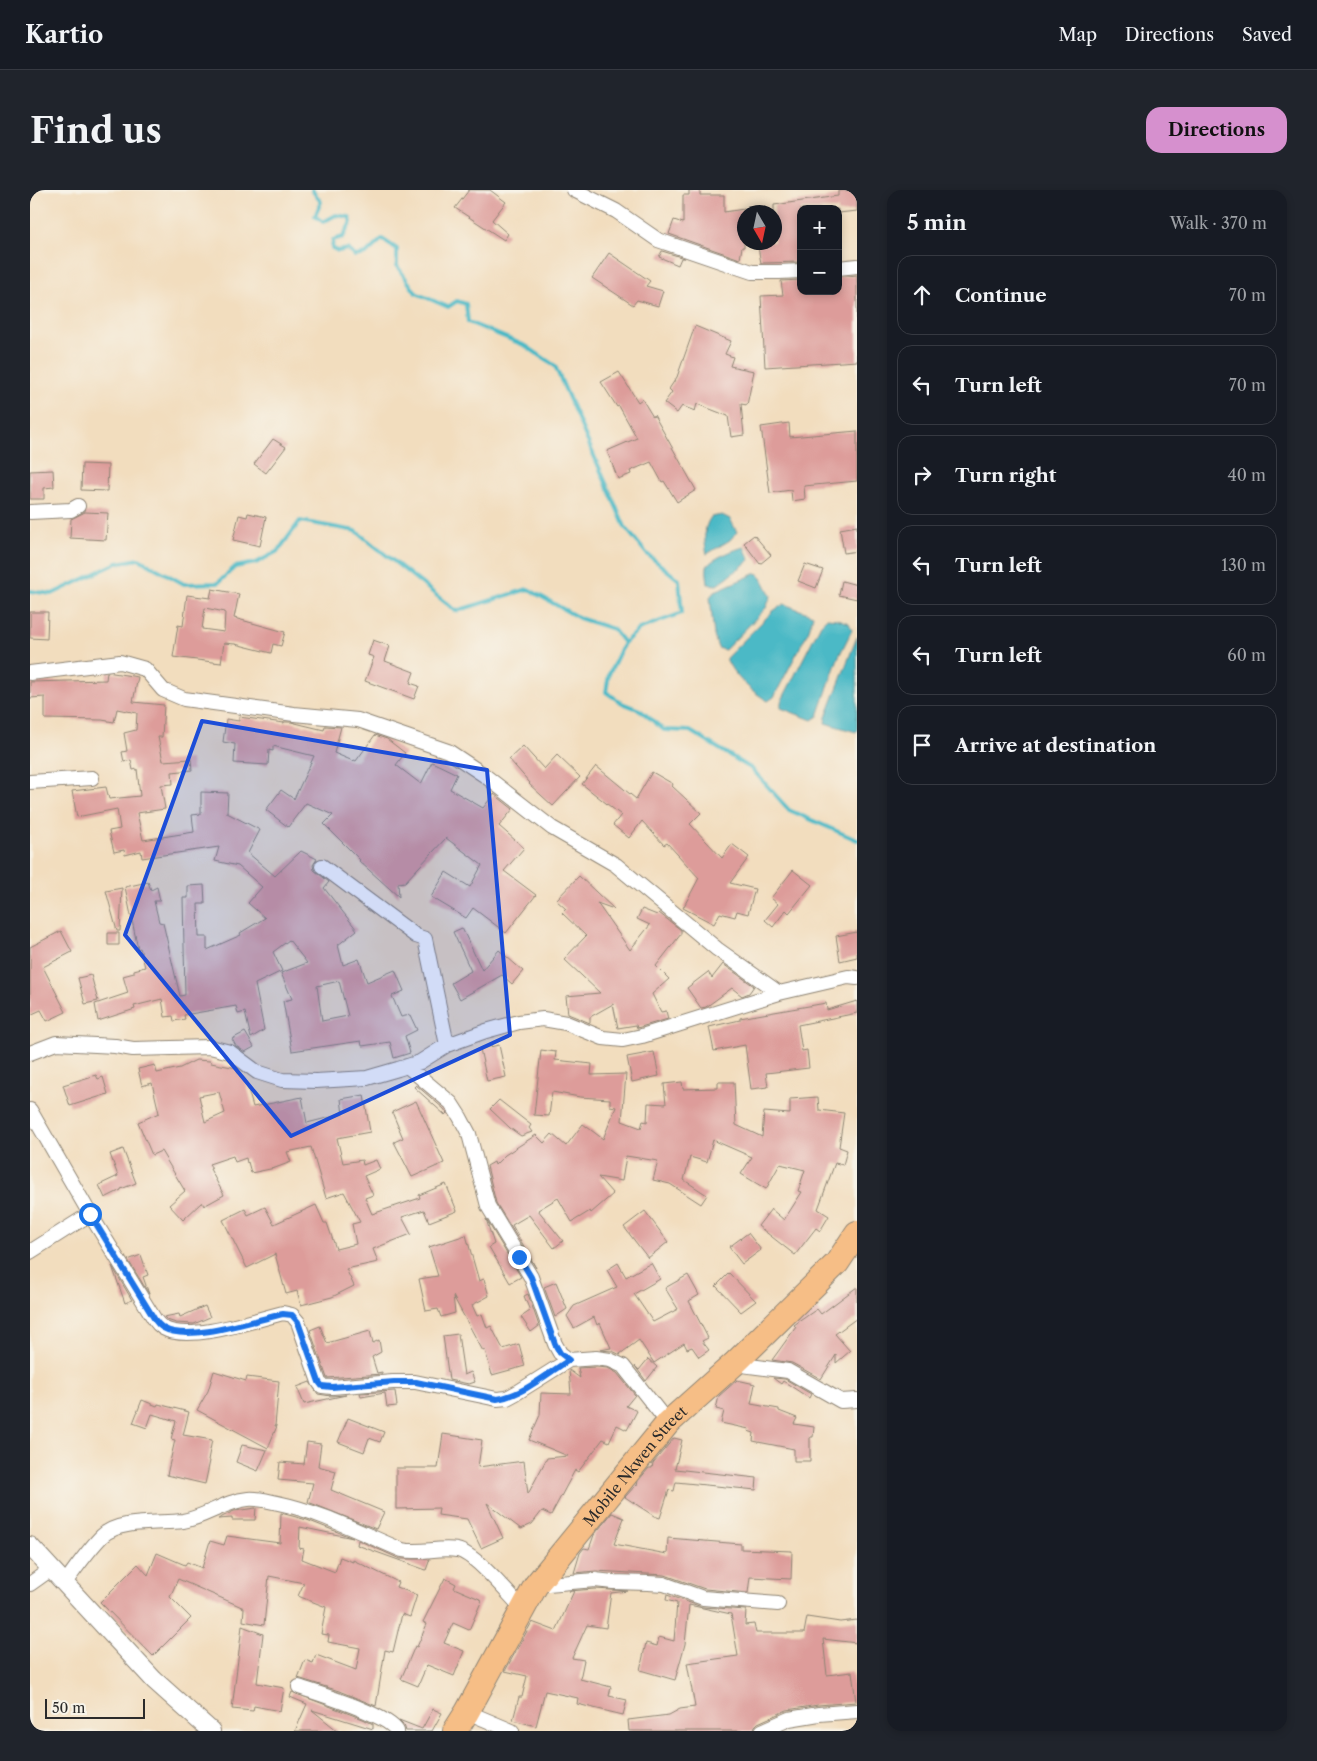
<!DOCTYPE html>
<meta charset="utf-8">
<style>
body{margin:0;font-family:"Libre Caslon Text",serif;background:#20242c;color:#f1f3f6}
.controls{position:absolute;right:15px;top:15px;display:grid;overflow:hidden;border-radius:10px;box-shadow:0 2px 8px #0003}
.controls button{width:45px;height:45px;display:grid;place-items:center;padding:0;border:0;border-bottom:1px solid #363941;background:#171b24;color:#f1f3f6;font:25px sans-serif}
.compass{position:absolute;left:707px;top:15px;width:45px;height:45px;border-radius:50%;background:#171b24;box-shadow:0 2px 8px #0003;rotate:171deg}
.scale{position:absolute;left:15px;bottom:12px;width:100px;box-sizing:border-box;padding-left:5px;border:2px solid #2b2b2b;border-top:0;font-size:14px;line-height:18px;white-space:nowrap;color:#2b2b2b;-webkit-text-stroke:4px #f7f3e8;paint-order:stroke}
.stop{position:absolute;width:15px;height:15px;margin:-11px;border:4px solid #1a73e8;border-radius:50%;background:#fff}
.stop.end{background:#1a73e8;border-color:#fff;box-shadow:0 1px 5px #0008}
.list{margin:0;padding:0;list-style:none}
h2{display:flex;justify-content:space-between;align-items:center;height:65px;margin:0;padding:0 20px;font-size:21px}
h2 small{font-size:16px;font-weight:400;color:#9ea1a6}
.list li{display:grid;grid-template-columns:32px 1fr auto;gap:15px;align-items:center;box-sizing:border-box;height:80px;margin:0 10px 10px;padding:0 10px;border:1px solid #363941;border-radius:15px}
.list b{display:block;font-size:19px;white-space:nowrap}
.list em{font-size:16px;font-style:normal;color:#9ea1a6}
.icon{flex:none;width:28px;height:28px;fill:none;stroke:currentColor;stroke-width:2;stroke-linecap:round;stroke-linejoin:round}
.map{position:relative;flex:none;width:827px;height:1541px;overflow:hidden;border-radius:15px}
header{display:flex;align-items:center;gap:30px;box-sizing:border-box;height:70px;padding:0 25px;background:#171b24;border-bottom:1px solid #363941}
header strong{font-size:24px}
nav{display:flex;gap:28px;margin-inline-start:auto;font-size:18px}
.intro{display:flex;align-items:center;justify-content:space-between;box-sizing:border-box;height:120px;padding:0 30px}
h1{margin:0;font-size:35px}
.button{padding:12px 22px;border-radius:15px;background:#d690ce;color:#111;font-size:18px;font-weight:700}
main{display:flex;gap:30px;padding:0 30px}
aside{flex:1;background:#171b24;border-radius:15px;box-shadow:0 2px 8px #0003}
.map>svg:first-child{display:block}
</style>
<header>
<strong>Kartio</strong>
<nav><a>Map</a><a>Directions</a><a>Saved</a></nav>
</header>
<div class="intro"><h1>Find us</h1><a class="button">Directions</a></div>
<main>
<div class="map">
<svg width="827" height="1541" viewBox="0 0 827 1541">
<rect width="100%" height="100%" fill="#f7f3e8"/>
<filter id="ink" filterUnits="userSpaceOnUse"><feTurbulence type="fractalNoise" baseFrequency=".02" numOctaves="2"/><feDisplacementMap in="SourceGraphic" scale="10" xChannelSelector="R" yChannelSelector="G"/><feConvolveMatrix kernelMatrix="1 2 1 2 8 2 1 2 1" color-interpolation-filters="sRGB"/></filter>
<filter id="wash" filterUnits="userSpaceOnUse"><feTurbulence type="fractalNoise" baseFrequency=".0096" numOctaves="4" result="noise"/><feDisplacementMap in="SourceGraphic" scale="20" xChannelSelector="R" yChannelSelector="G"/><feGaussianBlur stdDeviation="1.12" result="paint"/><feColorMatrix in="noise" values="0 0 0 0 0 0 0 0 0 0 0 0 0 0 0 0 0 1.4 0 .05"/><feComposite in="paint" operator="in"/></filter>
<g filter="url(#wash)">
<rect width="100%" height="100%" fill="#f2ddbe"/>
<path fill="#4cb9c6" stroke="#3c7278" d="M692,325L700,329L707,342L700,350L677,364C674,351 673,338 681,327Z
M714,357L720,370L687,395L678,394C678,390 676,382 677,377C680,369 706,359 714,357Z
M727,383L732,388L741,406L736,418L695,460L688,458L684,446L680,407L685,401Z
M754,414L783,425L779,440L744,507L738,511C721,501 703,486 696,468L743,421Z
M797,428L807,429L819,433L822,440L808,468L788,526L782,530L751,518V512L791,434Z
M827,447V541L826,542L795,533L796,527Z"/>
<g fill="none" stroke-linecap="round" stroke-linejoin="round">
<path stroke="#4cb9c6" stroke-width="4" d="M282,0L291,12L285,26L293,32L306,25L319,27L321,32L313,47L303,50L302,58L308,61L318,59L325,66L336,64L352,49L367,59V76L386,103L418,117L427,111L436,114L438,132L496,156L525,176L595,337L617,364L649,390L652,423L609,439L594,453
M0,401L22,404L87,373L109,369L154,394L188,393L205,377L226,373L248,361L270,331L326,341L426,421L498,399L549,428L583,439L594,453L579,484L576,502L592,513L610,520L634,540L660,541L722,579L759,620L827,650"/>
</g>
<g id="blocks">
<path fill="#dd9c9a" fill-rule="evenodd" d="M439,0H460L476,12L462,30L478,44L474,50L425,18Z
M659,0H670V5H694V22L714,19V57H712L710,69L639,44L644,30L653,33V5H659Z
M827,0V21L808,23V19H771V72L731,73L727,52H744V15L808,6V1Z
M632,61L654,68H651L648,75L629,67Z
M579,63L620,91L616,96L633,101L628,116L607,110L603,115L562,88Z
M827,85V171L735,177L731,106L753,105L751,91L771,90V103L808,101V87Z
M665,136L701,151L695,164L703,167L700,176L724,181L717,215L711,214L714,245L701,247L698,226L667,214L665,221L652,216L647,223L634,213L642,202L639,199L647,187Z
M589,182L608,212L612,209L623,227L624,225L666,300L647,312L634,291L632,292L621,272L600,281L601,284L588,289L577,261L607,248L589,216L587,217L571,192Z
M759,233L760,247L827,241V291L774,296L775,309L762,311L761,300L740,303L731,237Z
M243,249L256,257L236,283L224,274Z
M52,274L78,275L77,301L51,300Z
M23,280L24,297L14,298V309H0V281Z
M55,322L78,323L76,350L40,348L41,329Z
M218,323L236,327L230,356L203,350L209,325L217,327Z
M827,336V361L814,363L810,339Z
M724,345L741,365L730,374L714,353Z
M775,374L793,380L786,398L768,391Z
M812,391L827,395V409L809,405Z
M182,399L209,404L204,428L255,442L251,456L243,454L241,463L205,454L194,453L191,473L143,467L148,435L153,436L157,405L180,408ZM175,418L195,422L194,442L172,439Z
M0,422H18L17,449L0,448Z
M343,450L360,456L355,471L384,482L380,493L389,496L384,509L335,491L344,467L338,465Z
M77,482L108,487L103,512L134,515L132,547H128L133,571L161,569L162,580L142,582L143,594L131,595L135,619L107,623L113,650L164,642L162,625L171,624V602L198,603L197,623L230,640L218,663L245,686L271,661L287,669L283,675L284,680L299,692L294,698L327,740L308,755L313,775L329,769L337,792L365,780L374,801L362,806L371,827L380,825L387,840L375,846L380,863L364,868L360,852L332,856L331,851L262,861L253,811L262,809L251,783L277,773L259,750L243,762L252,781L225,794L234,840L221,848L215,822L208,824L206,816L154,825L155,829L144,831L143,826L135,827L132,809L104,816L105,819L68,831L65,814L98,803L93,786L104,783V780L115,777L110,758L108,759L95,697L118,692L121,700L127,697L130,711H124L129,732L133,733L150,806L155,805L153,708H158V696L174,695L175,714H168L169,747H177V760L211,745L210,743L235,728L218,713L232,697L208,676L185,671L189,657L112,668L111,661L95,665L94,660L84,662L79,641L90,639L87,619L47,627L42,601L76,597L79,609L110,606L107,579L103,580L101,570L94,572L92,562L97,561L94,543L106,540L107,523L87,519L84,532L72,530L15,529V507L0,508V492L76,490ZM309,791L318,826L292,831L287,796Z
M209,527L254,533V532H261L294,540L295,536L311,537L304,563L323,571L324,570L326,571L345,545L357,549L375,563L366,575L391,594L402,572L427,584L420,599L453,618L464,604L483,619L469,636L494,658L474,681L506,705L476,743L443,718L436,728L401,707L416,682L440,697L452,675L416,648L375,692L368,693L369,707L329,671L330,670L294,634L303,625L276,613L258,637L236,620L251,600L264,609L284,566L243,556V561L239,560L238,575L204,573L205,554L193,552L196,529L209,531Z
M493,556L514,579L527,565L550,587L523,616L499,594L500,593L479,569Z
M566,576L606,609L622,582L643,594L642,596L671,623L660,634L692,668L702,654L719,667L700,693L725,699L718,724L707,721L705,727L690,723L684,734L653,718L669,688L637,653L634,655L612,631L599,648L583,635L591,625L552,594Z
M763,680L782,695L759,723L756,720L743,737L735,730L748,714L741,708Z
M549,686L584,719L567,713L600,760L620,735L607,729L612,719L627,725L629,723L651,740V744L626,776L639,789L622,804L631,822L636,821L638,829L607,838L606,835L588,838L583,814L560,827V833L538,824L536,806L570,803L534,769L556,746L532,723L536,719L526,710Z
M92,698L90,741H87L76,701Z
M432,738L452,780L469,760L493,781L482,794L472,785L430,809L421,793L441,781L423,742Z
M31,741L42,762L13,777L36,822L17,831L11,820L0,825V757Z
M827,742V767L810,771L806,746Z
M78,743H89V755H78Z
M693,774L724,796L719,803L712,806L702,798L676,817L671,818L657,798L678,782L682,788Z
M61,785L68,811L55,814L48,788Z
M827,811V823L768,835L772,861L777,860L779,878L736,883L738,897L721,899L715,855L684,861L679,837L710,830V828L796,813L797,820Z
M215,842L224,857L215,862L206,856L202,849Z
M469,855L476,887L457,891L450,859Z
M511,860L526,862L525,870L562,874L561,885L596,884L592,931L611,938L613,931L617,932L618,913L636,914L634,894L652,892L653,899L688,898V892H704L706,935L732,947L734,922L760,924V909L788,907L789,920L814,923L809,957L817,960L813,975L805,973L788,1019L799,1026L790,1041L786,1038L765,1065L728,1036L741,1019L754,1030L772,1002L768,1001L775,980L750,974L736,999L711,984L722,967L683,950L677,972L660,967L654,990L677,1005L671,1014L640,994L623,990L628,971L596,966L592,991L568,987L583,1004L561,1023L560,1021L542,1032L528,1008L508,1020L533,1051L524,1058L499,1025L482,1035L506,1078L466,1013L457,976L464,972L465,975L475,965L506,945L514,953L522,944L536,956L553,934L573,949L586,917L580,916V909L550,907L522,902L519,926L504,925Z
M624,862L629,886L602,892L597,867Z
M166,870L180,871L181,873L207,878L208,883L215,889L223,917L272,907L277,933L313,924L311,909L334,905L340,942L307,948L313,973L332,970L333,975L346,970L350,979L334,986L343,1005L335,1008L342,1024L390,1008L389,1005L416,994L427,1021L399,1032L394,1020L372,1027L381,1044L343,1059L348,1072L316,1079L324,1096L302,1107L271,1115L267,1101L256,1104L245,1064L217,1078L193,1030L215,1019L218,1025L235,1017L244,1034L286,1015L294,1033H297L306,1059L326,1054L322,1034L330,1032L314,1002L296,1008L281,957L257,962L261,972L245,978L221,983L218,972L217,973L216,968L205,972L203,966L179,974L182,978L180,979L194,1005L174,1016L172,1012L153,1030L139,1015L155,1001L131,961L122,965L108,932L129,923L122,893L112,896L108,879L125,875L127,883L150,878ZM189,902L195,923L175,932L169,906Z
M66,885L68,889L73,887L78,904L40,916L33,895Z
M386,895L414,919L417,923L415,925L384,897Z
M469,910L501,935L499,938L502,942L491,946L480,938L460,919Z
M386,911L414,973L382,987L364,952L373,948L362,922Z
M93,959L106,993L91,999V1000L75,1008L69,995L88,986L80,964Z
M615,1021L638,1052L618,1068L594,1037Z
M456,1029L491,1087L480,1093L459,1057L464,1054Z
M718,1043L731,1060L712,1074L699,1057Z
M436,1045L449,1091L454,1089L459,1106L442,1115L447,1126L452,1124L457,1138L461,1136L473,1159L489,1154L495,1176L462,1185L455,1160L453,1161L423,1106L425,1123L411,1127L408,1119L396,1121L389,1089L408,1086L399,1057Z
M111,1065L118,1085L113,1087L119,1104L98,1070Z
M588,1073L596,1087L621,1073L630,1089L604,1104L623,1132L648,1119L635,1098L658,1085L669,1105L659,1111L678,1148L672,1151L679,1160L669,1167L662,1157L657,1159L654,1153L624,1173L609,1150L590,1164L591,1165L582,1161L570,1160L581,1158L570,1133L567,1135L564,1127L544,1138L537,1126L544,1116L587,1097L577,1080Z
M82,1076L102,1110L95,1113Z
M699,1083L726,1111L711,1122L686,1096Z
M526,1092L537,1119L525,1127L514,1097Z
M827,1097V1128L805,1144L820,1161L806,1173V1165L791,1189L762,1173L742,1170L766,1137L764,1135L787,1119L791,1124Z
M498,1104L509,1136L501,1142L491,1127L500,1121L494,1106Z
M175,1116L180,1127L164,1134L146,1133L137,1130L134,1127L149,1124L150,1127Z
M290,1136L297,1153L340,1141L343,1153L349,1150L351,1162L342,1167L347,1183L352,1182V1184L297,1188L280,1140Z
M428,1144L434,1185L441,1182L445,1192L439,1194L419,1190L413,1146Z
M618,1169L627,1177L616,1191L605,1176L609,1180Z
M566,1177L578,1178L587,1183L605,1205L596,1216L607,1221L597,1240L587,1235L579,1252L573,1249L548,1282L545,1280L521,1325L512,1321L502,1334L491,1339L457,1313L473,1348L451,1358L437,1329L408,1325L409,1318L366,1319V1278H408L413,1244L452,1250L448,1277L494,1271L498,1304L517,1268L538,1266L499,1250L510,1225L511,1203L541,1204L539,1180L550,1188L548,1178Z
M184,1181L216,1191L217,1187L249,1191L245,1236H247L238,1258L167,1220L178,1201Z
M743,1188L755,1189L781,1204L779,1208L753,1191L751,1194Z
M707,1190L725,1194L721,1214L749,1219V1221L767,1228L764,1234L784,1237L783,1247H780V1271H764V1259L723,1251L724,1243L718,1241L719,1239L691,1233L694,1221L686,1219L689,1206Z
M280,1192L288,1204L301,1206L316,1205L274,1214L267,1197Z
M365,1201L367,1216L357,1217L355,1203L331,1207L330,1203Z
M112,1210L127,1216L128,1214L159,1222L153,1245L182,1250L178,1270L180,1271L175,1294L137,1285L145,1250L141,1249L146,1231L122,1224L117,1238L103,1233Z
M318,1228L354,1242L350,1252L339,1248L334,1262L308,1252Z
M644,1248L652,1250L645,1279L727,1288L726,1300L646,1292L644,1301L639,1300L630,1328L624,1326L595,1307L606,1295L607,1296L608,1291L619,1278H622L623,1273Z
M277,1252L291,1254L288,1276L306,1281L301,1300L354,1322L346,1339L278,1312L283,1293L248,1290L250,1272L274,1274Z
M212,1255L237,1260L228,1281L206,1272Z
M226,1318L225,1330H202V1328L188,1329L204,1321Z
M251,1323L277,1330L323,1348L270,1337L269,1358L274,1359L272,1369L305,1382L310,1367L323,1372V1370L368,1392L366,1397L387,1405L380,1427L372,1424L363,1462L355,1460L346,1516L309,1501L268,1488L275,1470L283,1473L286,1465L326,1480L330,1458L298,1452L299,1445L291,1444L296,1417L268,1406L274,1393L239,1386L234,1435L213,1431L214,1418L148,1389L140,1407L161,1428L123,1466L70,1412L108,1374L118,1385L127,1363L155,1375L157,1372L172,1378L180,1351L194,1355L197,1346L250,1353Z
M582,1323L594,1328L584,1354L637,1364L638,1348L711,1354V1359L762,1361L761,1389L720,1387L718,1403L675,1399L635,1385L566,1381L544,1383L550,1363L554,1358L559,1359L564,1345Z
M328,1350L370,1369H400L396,1380L327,1355Z
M415,1388L426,1394L424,1398L452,1410L439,1440L423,1433L414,1453L434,1461L424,1486L397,1475L388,1496L371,1489L385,1456L387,1457L397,1434L393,1432Z
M565,1399L598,1401L581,1403L576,1438L557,1435L542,1468L554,1470L550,1489L581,1497L579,1506L597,1510L593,1525L547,1514L548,1508L515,1501L506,1536L483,1530L489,1507H492L497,1486L475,1481L502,1432L526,1441L544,1401H539Z
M637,1405L672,1417L716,1420L715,1435L724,1434L726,1443H774L777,1427L810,1432L827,1430V1453L793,1449L797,1485L822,1482L826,1512L788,1515L757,1520L728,1533L725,1536L723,1541H599L598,1530L639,1525L650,1519L665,1517L657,1473L708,1466L701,1424L659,1415L655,1454L645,1490L610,1480L616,1453L627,1456L629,1447L644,1451L647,1413L636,1410Z
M212,1436L233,1444L227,1493L254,1498L250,1521L224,1516L223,1521L202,1519Z
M262,1502L333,1529L343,1534V1539L282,1520L308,1541H265L277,1514L260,1507Z
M403,1519L412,1523L402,1541H376L374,1535L369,1530L392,1539Z"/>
</g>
</g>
<g filter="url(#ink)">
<use href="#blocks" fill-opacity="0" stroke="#8e8474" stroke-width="1"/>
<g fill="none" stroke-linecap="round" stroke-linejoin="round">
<g stroke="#8e8474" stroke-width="16">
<path id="minor" d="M544,0L586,21L628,50L722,82H749L771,81
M808,78L827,76
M0,322L41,320L48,316
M0,483L90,472L115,479L133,500L154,509L264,524L328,530L418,561L454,585L522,638L586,675L687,759L749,803
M0,592L62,588
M292,676L386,746L395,749L417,855
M0,863L26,853L85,856L103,859L180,857L200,862L227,882L252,890L286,891L337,888L368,879L390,872L417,855L456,841L489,832L513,829L536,833L573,848L593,850L612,846L749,803L818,787L827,788
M377,876L421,913L430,927L439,944L458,1016L501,1087L525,1154L530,1163L539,1170
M0,920L60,1024L125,1130C127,1133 130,1136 133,1138C159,1153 225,1130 253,1123L262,1125L268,1132L289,1192L292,1196L302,1197L363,1192H385L467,1209L477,1208L488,1202L539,1170L566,1168L580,1170L593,1176L638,1233
M0,1062L60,1024
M704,1174L758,1181L811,1211L827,1210
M0,1394L21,1379
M34,1394C46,1378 58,1360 72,1346C89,1329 130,1334 153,1331C176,1327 195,1311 218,1309C228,1308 238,1311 248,1313C291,1322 331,1343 372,1360C390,1364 408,1357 427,1360C446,1364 478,1404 493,1419
M506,1395L565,1390L583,1392L618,1393L634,1394L673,1408L748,1414
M269,1497C289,1504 357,1524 367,1541
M437,1522L482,1541
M732,1541L759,1529L789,1524L827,1521"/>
</g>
<g stroke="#8e8474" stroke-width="20">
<path id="tertiary" d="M0,1356L124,1490L181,1541"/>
</g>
<g stroke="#8e8474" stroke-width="26">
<g id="trunk">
<path id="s1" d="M425,1541L437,1522L506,1395L638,1233L704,1174L807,1073L827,1043"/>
</g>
</g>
<use href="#minor" stroke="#fff" stroke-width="14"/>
<use href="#tertiary" stroke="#fff" stroke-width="18"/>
<use href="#trunk" stroke="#f6be86" stroke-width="24"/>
</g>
</g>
<g fill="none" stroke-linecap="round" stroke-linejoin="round" filter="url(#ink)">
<path stroke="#1a73e8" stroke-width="6" d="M60,1024L125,1130C127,1133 130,1136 133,1138C159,1153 225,1130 253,1124L262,1125L268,1132L289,1192L292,1196L302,1197L364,1192H386L467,1209C493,1205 517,1184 539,1170L530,1163L525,1154L501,1087L489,1067"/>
</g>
<path fill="#1d4ed8" fill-opacity="0.2" stroke="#1d4ed8" stroke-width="4" stroke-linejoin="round" d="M172,531L457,580L480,845L261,946L95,745Z"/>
<g text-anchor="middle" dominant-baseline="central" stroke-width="4" stroke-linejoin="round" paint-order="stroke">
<g font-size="15" fill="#2b2b2b" stroke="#f7f3e8">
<text stroke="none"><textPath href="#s1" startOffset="322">Mobile Nkwen Street</textPath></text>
</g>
</g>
</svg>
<div class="controls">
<button>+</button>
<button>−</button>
</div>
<svg class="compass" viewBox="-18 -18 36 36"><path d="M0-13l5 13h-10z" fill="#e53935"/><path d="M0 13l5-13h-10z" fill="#9ea1a6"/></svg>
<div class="scale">50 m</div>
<div class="stop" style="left:60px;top:1024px"></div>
<div class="stop end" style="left:489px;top:1067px"></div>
</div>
<aside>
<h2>5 min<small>Walk · 370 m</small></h2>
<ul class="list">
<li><svg class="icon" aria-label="ahead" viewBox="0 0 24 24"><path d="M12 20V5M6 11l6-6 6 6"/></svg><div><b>Continue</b></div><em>70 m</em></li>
<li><svg class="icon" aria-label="left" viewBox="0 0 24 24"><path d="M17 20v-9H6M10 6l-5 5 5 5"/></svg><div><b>Turn left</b></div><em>70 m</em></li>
<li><svg class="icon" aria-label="right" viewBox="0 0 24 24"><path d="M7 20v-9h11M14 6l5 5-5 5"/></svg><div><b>Turn right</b></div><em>40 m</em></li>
<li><svg class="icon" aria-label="left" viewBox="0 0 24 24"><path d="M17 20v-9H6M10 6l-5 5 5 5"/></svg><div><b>Turn left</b></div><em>130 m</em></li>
<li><svg class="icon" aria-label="left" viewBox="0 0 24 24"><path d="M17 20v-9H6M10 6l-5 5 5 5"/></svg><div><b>Turn left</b></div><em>60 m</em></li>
<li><svg class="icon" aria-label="arrive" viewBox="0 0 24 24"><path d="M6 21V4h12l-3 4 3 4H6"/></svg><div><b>Arrive at destination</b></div></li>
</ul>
</aside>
</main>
